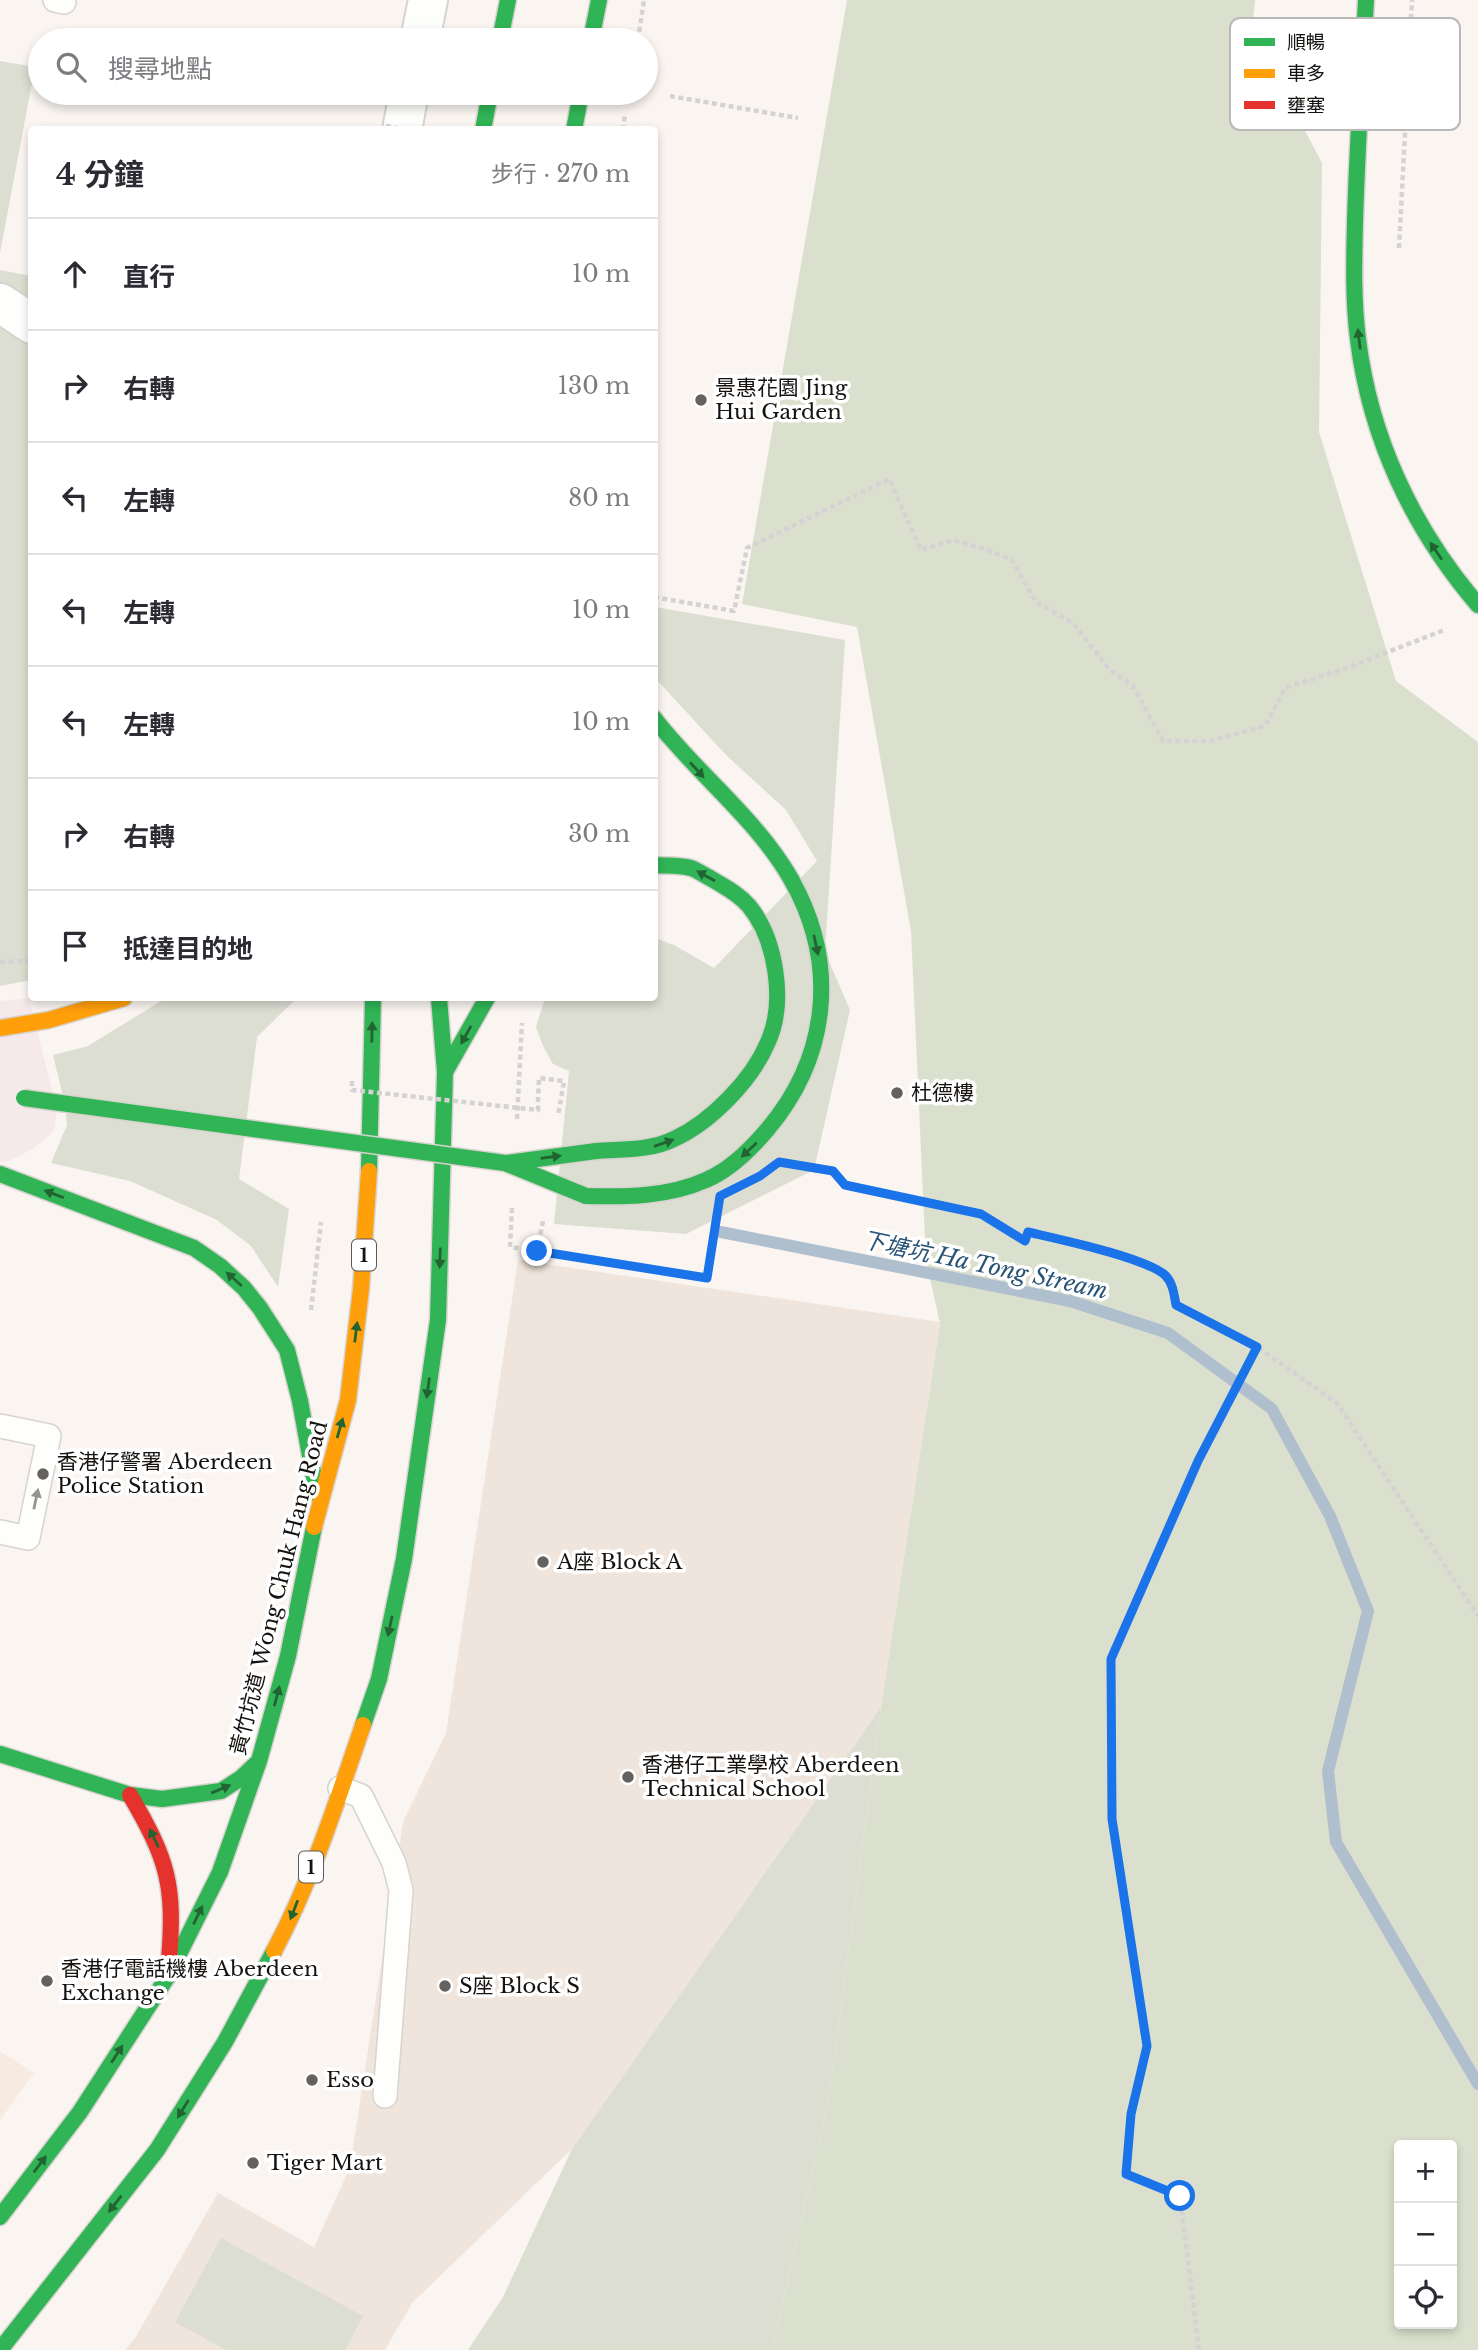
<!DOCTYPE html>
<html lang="zh-TW">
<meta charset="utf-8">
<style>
body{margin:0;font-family:"Libre Baskerville","Noto Sans TC",serif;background:#f2f2f3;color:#2b2b33}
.controls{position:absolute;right:21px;bottom:21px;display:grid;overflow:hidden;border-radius:7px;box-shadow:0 4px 10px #0003}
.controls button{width:63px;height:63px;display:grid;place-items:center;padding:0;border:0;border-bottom:2px solid #e1e1e2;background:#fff;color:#2b2b33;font:35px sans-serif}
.stop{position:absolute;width:21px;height:21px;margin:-16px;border:5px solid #1a73e8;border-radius:50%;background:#fff}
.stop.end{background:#1a73e8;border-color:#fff;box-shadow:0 2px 7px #0008}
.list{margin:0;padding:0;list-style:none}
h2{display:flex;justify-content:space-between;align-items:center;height:91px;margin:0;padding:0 28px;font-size:30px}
h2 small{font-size:23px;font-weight:400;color:#7c7c81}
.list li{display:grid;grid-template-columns:46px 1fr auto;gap:21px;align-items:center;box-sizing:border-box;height:112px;padding:0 28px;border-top:2px solid #e1e1e2}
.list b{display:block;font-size:26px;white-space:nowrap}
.list em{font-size:23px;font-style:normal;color:#7c7c81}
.icon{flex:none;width:38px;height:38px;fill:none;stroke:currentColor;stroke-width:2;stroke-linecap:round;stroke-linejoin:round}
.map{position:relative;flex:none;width:1478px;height:2350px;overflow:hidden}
.search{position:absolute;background:#fff;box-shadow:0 4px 10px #0003;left:28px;top:28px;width:630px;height:77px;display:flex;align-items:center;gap:18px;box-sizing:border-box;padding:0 24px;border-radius:38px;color:#7c7c81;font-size:26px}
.panel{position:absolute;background:#fff;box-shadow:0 4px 10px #0003;left:28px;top:126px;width:630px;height:875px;border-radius:7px}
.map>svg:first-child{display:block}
</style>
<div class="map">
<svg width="1478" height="2350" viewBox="0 0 1478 2350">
<rect width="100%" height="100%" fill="#faf5f1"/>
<path fill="#f7eae0" d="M0,2051L34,2073L0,2120Z"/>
<path fill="#f6e9eb" d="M29,998L57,1110L54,1131L33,1149L7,1162H0V1001Z"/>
<path fill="#f0e5dc" d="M518,1260L940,1322L881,1707L572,2149L412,2303L385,2350H125L135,2338L218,2193L314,2247L350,2167L403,1822L446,1733Z"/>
<path fill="#dcded2" d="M0,61L35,67L0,253Z
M0,270L32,276V980L0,986Z
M655,607L845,640L825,952L850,1010L814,1170L686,1234L554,1224L569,1071L553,1064L543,1046L536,1027L545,998H654L655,938L674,945L714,968L817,861L786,810L726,755L655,678Z
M166,998H297L257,1037L239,1179L289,1209L278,1287L251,1246L217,1220L130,1181L51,1163L67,1125L65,1104L53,1055L88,1046Z
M881,1707L829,2098L772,2350H468L503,2297L572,2149Z
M221,2238L363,2316L345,2350H226L175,2322Z"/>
<path fill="#dbe0ce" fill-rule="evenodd" d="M847,0H1255L1252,30L1322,163L1319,432L1396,681L1478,742V2350H772L829,2098L881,1707L940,1323L926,1261L911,931L857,627L742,604ZM1399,2145H1452V2324H1399Z"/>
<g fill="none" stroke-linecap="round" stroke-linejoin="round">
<path stroke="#afbfcd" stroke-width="12" d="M721,1232L1070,1301L1168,1333L1272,1409L1330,1516L1368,1611L1328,1771L1336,1842L1478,2084"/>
<g stroke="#d7d3cf" stroke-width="26">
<path id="lane" d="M55,0L64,2
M0,1426L49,1436L28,1538L0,1532
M340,1788L361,1796L394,1863L401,1890L385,2096"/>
</g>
<g stroke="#d7d3cf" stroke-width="42">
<path id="street" d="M420,40L428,0
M402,130L409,93
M0,303L32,324"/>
</g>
<g stroke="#d7d3cf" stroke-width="19">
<path id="fast" d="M1366,0C1362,74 1357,148 1355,222C1354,261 1353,300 1358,339C1370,438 1413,529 1478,605
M500,40L508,0
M591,40L599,0
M483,130L490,93
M574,130L581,93
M445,1072L487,998
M596,1151C622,1149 650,1151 674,1139C711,1122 752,1080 768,1042C786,1002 776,939 749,906C738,893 723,886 710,878C704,875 697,870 691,868C680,865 665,866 654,865
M369,1171L373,998
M0,1174L194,1248L220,1266L244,1288L260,1308L287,1350L300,1401L317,1494
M586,1196C626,1197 668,1197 706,1180C730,1170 750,1150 767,1130C829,1057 839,964 791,879C756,818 697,774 654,718
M363,1725L379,1679L404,1559L438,1320L445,1072L439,998
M0,1754L130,1795L162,1799L221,1791L241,1778L259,1761
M0,2217L80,2112L168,1976L220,1872L259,1761L288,1656L314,1527
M0,2350L157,2150L225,2042L274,1951"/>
</g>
<g stroke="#d7d3cf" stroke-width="19">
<path id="slow" d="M0,1028L49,1020L124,998
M314,1527L348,1400L361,1289L369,1171
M274,1951C312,1880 337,1801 363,1725"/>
</g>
<g stroke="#d7d3cf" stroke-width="19">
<path id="jam" d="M130,1795C168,1860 175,1885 169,1960"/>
</g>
<path stroke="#d4d2d2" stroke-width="4.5" stroke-dasharray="5 3.5" stroke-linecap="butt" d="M638,40L644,0
M670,96L798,118
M623,130L625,115
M1399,248L1412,0
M654,597L734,611L747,548L889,479L921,550L953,540L987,550L1012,560L1036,602L1073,623L1110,670L1133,686L1163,741H1210L1265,726L1285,688L1352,666L1444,630
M0,962L26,961L32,959
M538,1102L539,1078L564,1081L558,1116
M517,1119L522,1023
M792,1164L833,1172L845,1185L980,1214L1025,1241L1028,1232C1058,1239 1144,1256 1165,1275C1173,1283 1174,1294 1176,1305L1257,1347
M512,1208L510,1247L707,1278L716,1221
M537,1251L543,1221
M311,1310L321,1222
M1199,2350L1180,2196L1126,2174L1131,2114L1147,2046L1112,1819L1111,1659L1198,1461L1257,1347L1337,1403L1478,1616"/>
<use href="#lane" stroke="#fefefd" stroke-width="23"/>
<use href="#street" stroke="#fefefd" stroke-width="38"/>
<use href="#fast" stroke="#30b455" stroke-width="16"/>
<use href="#slow" stroke="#ff9f0a" stroke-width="16"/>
<use href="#jam" stroke="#e5322d" stroke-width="16"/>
<g stroke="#d7d3cf" stroke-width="19" stroke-linecap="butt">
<path id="fast-bridge" d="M24,1098L505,1163L586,1196
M507,1163L596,1151"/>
</g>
<path stroke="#d4d2d2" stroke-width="4.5" stroke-dasharray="5 3.5" stroke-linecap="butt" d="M386,126L408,130
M352,1081V1090L538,1110V1102"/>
<use href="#fast-bridge" stroke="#30b455" stroke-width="16"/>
</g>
<defs><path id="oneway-solid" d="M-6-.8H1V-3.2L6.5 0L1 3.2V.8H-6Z" transform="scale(1.75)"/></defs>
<g fill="#226332">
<use href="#oneway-solid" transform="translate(1359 339) rotate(-97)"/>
<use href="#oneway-solid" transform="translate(1436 551) rotate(-124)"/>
<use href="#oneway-solid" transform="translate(697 770) rotate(48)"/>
<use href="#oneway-solid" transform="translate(706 876) rotate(-151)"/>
<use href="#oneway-solid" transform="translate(816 945) rotate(78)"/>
<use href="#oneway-solid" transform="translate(372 1032) rotate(-89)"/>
<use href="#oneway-solid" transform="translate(466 1035) rotate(119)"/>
<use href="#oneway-solid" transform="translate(664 1143) rotate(-19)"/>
<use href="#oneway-solid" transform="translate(749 1150) rotate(137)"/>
<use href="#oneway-solid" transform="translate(551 1157) rotate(-8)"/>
<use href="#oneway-solid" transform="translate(54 1194) rotate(-159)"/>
<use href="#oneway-solid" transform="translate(440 1258) rotate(92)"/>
<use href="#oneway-solid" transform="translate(234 1279) rotate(-138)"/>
<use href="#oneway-solid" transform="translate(356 1332) rotate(-83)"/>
<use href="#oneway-solid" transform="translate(428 1388) rotate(98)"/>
<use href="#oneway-solid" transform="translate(340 1428) rotate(-74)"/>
<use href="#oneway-solid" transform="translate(390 1626) rotate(102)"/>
<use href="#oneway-solid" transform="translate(277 1696) rotate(-75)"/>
<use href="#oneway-solid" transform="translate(221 1789) rotate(-23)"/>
<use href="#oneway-solid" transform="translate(154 1838) rotate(-116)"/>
<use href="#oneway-solid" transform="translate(294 1910) rotate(111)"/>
<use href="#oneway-solid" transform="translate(198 1915) rotate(-64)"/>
<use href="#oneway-solid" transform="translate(117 2054) rotate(-57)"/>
<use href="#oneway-solid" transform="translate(183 2109) rotate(122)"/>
<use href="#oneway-solid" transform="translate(40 2164) rotate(-53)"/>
<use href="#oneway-solid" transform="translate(115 2204) rotate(128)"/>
</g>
<use fill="#959492" href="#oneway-solid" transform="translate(36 1499) rotate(-78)"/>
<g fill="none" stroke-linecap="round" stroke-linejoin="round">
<path stroke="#1a73e8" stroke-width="9" d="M537,1251L707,1278L720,1196L760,1176L779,1162L833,1171L845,1185L981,1214L1025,1241L1028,1232C1058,1239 1144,1257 1165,1275C1173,1283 1174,1294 1176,1305L1257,1347L1198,1461L1111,1659L1112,1819L1147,2046L1131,2114L1126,2174L1180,2196"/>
</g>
<g fill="#65615e" stroke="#fff" stroke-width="2.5">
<circle cx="701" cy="400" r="7"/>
<circle cx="897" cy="1093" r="7"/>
<circle cx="43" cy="1474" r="7"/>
<circle cx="543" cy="1562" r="7"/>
<circle cx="628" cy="1777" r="7"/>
<circle cx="47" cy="1981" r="7"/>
<circle cx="445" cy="1986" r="7"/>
<circle cx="312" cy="2080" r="7"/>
<circle cx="253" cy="2163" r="7"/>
</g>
<g text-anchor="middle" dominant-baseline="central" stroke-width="7" stroke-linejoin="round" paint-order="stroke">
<g fill="#fff" stroke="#5b5957" stroke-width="2">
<rect x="352" y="1239.5" width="24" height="31" rx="5"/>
<rect x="299" y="1851.5" width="24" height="31" rx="5"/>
</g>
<g font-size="19" font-weight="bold" fill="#15120f">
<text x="364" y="1255">1</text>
<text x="311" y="1867">1</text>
</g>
<g font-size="21" fill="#15120f" stroke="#fff" text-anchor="start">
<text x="715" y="388">景惠花園 Jing<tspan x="715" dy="24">Hui Garden</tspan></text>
<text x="911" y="1093">杜德樓</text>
<text x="57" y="1462">香港仔警署 Aberdeen<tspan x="57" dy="24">Police Station</tspan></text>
<text x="557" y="1562">A座 Block A</text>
<text x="642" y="1765">香港仔工業學校 Aberdeen<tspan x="642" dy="24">Technical School</tspan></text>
<text x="61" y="1969">香港仔電話機樓 Aberdeen<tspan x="61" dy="24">Exchange</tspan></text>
<text x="459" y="1986">S座 Block S</text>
<text x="326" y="2080">Esso</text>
<text x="267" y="2163">Tiger Mart</text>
</g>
<g font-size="21" fill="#15120f" stroke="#fff">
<text transform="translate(279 1588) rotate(-76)">黃竹坑道 Wong Chuk Hang Road</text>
</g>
<g font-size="23" font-style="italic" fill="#2a5475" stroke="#fff">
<text transform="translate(985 1265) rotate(12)">下塘坑 Ha Tong Stream</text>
</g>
</g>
<rect x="1230" y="18" width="230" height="112" rx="10" fill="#fff" stroke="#b9b8b7" stroke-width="2"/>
<rect x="1244" y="38" width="31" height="8" fill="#30b455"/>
<rect x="1244" y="69" width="31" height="9" fill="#ff9f0a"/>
<rect x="1244" y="101" width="31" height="8" fill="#e5322d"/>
<g font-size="19" fill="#15120f">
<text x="1287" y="49">順暢</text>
<text x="1287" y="80">車多</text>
<text x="1287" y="112">壅塞</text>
</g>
</svg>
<div class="controls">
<button>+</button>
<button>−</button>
<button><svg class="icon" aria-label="locate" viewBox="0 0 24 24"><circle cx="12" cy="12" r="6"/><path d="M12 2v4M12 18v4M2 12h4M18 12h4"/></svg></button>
</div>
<div class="stop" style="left:1180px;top:2196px"></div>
<div class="stop end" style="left:537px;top:1251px"></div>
<div class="search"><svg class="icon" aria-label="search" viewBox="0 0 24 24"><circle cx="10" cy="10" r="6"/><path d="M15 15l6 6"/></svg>搜尋地點</div>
<section class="panel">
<h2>4 分鐘<small>步行 · 270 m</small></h2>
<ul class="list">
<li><svg class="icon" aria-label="ahead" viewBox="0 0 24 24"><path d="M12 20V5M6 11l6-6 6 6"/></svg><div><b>直行</b></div><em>10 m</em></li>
<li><svg class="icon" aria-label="right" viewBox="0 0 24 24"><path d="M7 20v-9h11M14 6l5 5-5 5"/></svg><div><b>右轉</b></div><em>130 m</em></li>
<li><svg class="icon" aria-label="left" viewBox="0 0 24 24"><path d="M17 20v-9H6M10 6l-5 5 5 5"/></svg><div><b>左轉</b></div><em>80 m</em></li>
<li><svg class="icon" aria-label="left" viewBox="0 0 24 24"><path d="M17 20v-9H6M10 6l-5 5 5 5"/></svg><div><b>左轉</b></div><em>10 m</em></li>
<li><svg class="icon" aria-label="left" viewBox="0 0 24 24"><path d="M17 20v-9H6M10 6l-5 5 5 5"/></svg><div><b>左轉</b></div><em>10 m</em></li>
<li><svg class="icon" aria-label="right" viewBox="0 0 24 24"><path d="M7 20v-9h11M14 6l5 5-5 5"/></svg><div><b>右轉</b></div><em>30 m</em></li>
<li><svg class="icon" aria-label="arrive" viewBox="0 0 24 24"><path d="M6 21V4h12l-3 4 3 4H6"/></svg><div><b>抵達目的地</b></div></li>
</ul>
</section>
</div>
